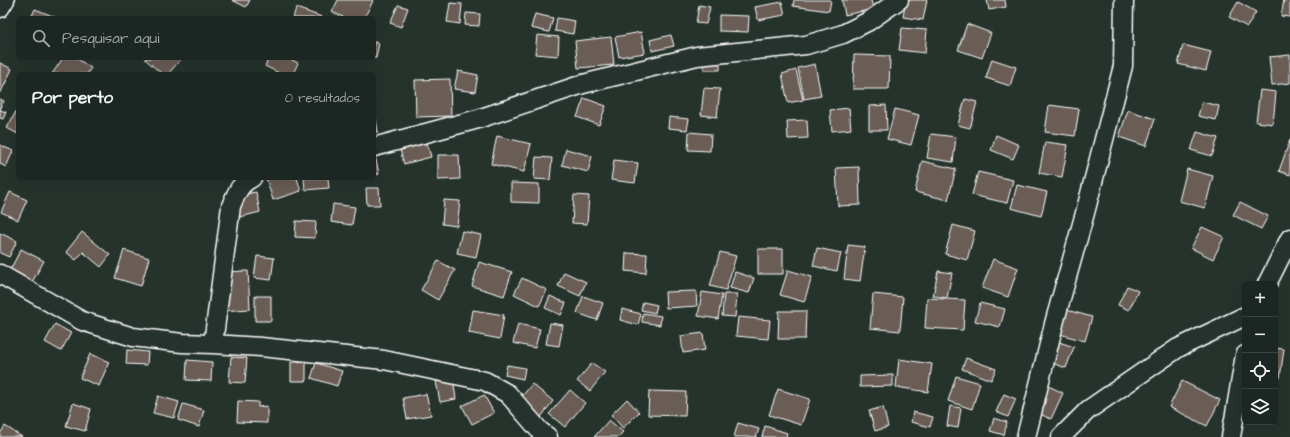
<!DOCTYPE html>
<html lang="pt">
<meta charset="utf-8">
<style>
body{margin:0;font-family:"Architects Daughter",sans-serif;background:#29322f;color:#f1f3f6}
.controls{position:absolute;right:12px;bottom:12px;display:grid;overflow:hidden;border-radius:6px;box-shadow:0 4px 16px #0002}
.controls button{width:36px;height:36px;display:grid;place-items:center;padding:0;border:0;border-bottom:1px solid #3a4340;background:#1c2622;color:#f1f3f6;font:20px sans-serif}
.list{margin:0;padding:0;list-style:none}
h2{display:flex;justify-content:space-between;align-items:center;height:52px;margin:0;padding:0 16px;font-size:17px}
h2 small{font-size:13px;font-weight:400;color:#a0a5a5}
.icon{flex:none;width:22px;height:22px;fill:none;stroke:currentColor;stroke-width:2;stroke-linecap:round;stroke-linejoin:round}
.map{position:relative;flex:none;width:1290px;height:437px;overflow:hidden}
.search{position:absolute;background:#1c2622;box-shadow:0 4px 16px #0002;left:16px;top:16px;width:360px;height:44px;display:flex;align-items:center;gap:10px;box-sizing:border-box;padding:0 14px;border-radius:6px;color:#a0a5a5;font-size:15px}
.panel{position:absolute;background:#1c2622;box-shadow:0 4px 16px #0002;left:16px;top:72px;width:360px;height:108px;border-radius:6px}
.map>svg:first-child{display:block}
</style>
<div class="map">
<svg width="1290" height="437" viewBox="0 0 1290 437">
<rect width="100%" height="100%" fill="#26332d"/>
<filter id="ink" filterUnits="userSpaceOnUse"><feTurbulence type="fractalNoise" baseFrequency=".025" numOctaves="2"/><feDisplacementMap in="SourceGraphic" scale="8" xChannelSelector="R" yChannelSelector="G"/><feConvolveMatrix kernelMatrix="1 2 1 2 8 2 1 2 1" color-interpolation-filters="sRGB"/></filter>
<g filter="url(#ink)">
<path fill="#695d55" stroke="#fff" d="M232,0H250L246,7Z
M338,0H372L373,1L364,18H345L332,12Z
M794,0H831L829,11L793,6Z
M842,0H871L873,9L845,15Z
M906,0H927L923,20L903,17Z
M987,0H1005L1006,7L989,10Z
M1284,0H1290V17L1281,16Z
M782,2L785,15L758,20L755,7Z
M1238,2L1256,12L1247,27L1229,17Z
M450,3L462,4L460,24L447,22Z
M398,5L408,8L401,27L390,23Z
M699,5L710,7L706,24L696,23Z
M296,8L322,17L321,18H293Z
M35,9L55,17V18H31Z
M466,13L480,14L479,26L465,25Z
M535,14L553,18L549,32L531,28Z
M719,15L749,16L748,32L719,31Z
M557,18L575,21L573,34L555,31Z
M967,24L991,33L982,58L958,50Z
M902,28L927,30L925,53L899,50Z
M641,32L645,53L619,57L615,37Z
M537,35L559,37L558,56L535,54Z
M671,35L674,46L652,51L650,40Z
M611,37L614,65L578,68L575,41Z
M374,42L379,43L376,58H374Z
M1183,45L1211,52L1206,71L1178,64Z
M854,55L890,56L889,89H853Z
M1290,55V83L1272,85L1269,57Z
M704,57H720V70H704Z
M63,58H76L91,68L87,74H52Z
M146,58H182L168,74H162L145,59Z
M269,58H288L298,63L293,74H281L265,66Z
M992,59L1016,67L1010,86L986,78Z
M0,63L12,69L1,92H0Z
M815,64L821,96L804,99L798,68Z
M796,70L803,100L788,103L782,74Z
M458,71L478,75L475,92L454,89Z
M450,79L451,116L416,117L415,80Z
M704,88L720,89L717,117L701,115Z
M1260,90L1276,92L1273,124L1256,122Z
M584,98L606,106L599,125L577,117Z
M0,99L4,101L0,110L6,112L3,119L0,118Z
M965,99L977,102L970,128L958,125Z
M1202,102L1219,106L1216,120L1198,116Z
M886,105L887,130H869V106Z
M1049,105L1079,109L1075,136L1045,132Z
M18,108V134L7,128Z
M849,108L851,129L832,131L830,110Z
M895,109L919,115L911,145L887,139Z
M1128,110L1155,119L1146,146L1119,137Z
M669,117L689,119L687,130L668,128Z
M374,119H376L378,132H374Z
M807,120L808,138L788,139L787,121Z
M689,132L711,134L710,151L688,150Z
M1197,132L1218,138L1212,156L1191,150Z
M931,134L956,137L953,162L927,158Z
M996,135L1019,145L1013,159L991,150Z
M497,136L531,144L524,172L491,164Z
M426,139L431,157L404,164L399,146Z
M1290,140V175L1279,171Z
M1045,142L1068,145L1062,177L1039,173Z
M0,145L13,151L6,167L0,164Z
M566,149L592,156L588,172L562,165Z
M374,151L379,174L374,175Z
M438,155H459L460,179L438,180Z
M536,157L552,158L550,180L534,179Z
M614,160L638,163L635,183L611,180Z
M922,161L956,169L948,200L915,192Z
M859,167L860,205L838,206L836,168Z
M1187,169L1213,176L1205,208L1179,201Z
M978,172L1013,180L1007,203L972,195Z
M266,178H297L301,191L273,200Z
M304,178H328L329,188L305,190Z
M511,183L539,184V203L511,202Z
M1017,185L1047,192L1041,216L1011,208Z
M366,188H379L380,205H367Z
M10,192L27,200L18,220L1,212Z
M256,192L260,212L240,217L235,196Z
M574,195L589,196L587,224L572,223Z
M444,200L460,201L457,226L442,224Z
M1240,202L1268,216L1261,229L1233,215Z
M333,204L355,207L352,225L331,222Z
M296,221L316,222L315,238L295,237Z
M953,225L975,231L967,260L945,254Z
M1202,227L1224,237L1213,259L1191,248Z
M462,231L481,235L476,257L457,253Z
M82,232L110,255L101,267L83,252L76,260L66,252Z
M0,233L17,241L9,257L0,253Z
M848,245L865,247L860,281L844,279Z
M817,248L841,253L837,271L813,266Z
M21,249L44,261L32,282L10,270Z
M758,249H783V274H758Z
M124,250L149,258L141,286L115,278Z
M720,252L736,256L726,290L710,286Z
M626,253L647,254L646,273L625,271Z
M257,256L274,258L271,280L254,278Z
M993,259L1018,268L1008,297L982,288Z
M438,261L455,270L438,300L421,290Z
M479,262L512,272L504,296L472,286Z
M788,270L812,277L804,302L780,295Z
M248,271L250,309L222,311L220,272Z
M938,271L952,273L947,298L933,296Z
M564,272L586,282L580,296L558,286Z
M735,272L754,278L749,293L730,288Z
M522,278L547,290L539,306L514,294Z
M1127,286L1138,291L1129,310L1118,305Z
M696,291L697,306L666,308L665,292Z
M702,292L722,295L718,319L698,316Z
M724,294H737L735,317L722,316Z
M873,294L903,297L900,331L870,328Z
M255,296H271V321H255Z
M550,296L566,303L561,315L545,308Z
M583,296L603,303L597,320L577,313Z
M927,298L965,300L963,330L925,328Z
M643,302L657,305L655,313L641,310Z
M980,303L1005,309L1000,327L975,321Z
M622,309L641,314L638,325L620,320Z
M1063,309L1092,317L1085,341L1056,333Z
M473,310L504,315L500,339L469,333Z
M779,311H806L805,339H778Z
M643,313L661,316L660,325L642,322Z
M738,317L770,320L768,339L736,336Z
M550,323L563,325L559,346L546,344Z
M55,324L71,333L61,351L45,342Z
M518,324L540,329L535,348L513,343Z
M703,333L705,350L683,353L681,336Z
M1056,341L1074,347L1066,368L1049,362Z
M1275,348L1284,349L1280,378H1275Z
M127,350L148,352L147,365L126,364Z
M90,354L109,362L99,386L80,378Z
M231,357L247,358L245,383L229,382Z
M966,358L996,369L991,380L962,369Z
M899,359L932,364L928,392L896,387Z
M187,360L212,362L211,381L186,380Z
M291,362H306V381H291Z
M316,363L342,371L337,386L311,378Z
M592,363L605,372L590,391L577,381Z
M507,365L525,368L523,379L505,375Z
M893,375V386L860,387V376Z
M956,376L980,383L972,409L948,401Z
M453,378L456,399L440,402L436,381Z
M1036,380L1063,393L1051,419L1024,407Z
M1182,381L1220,400L1207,426L1169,407Z
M532,384L553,401L541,417L519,400Z
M778,389L810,399L801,425L769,415Z
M570,390L585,403L565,427L549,414Z
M649,391L686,392L685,416L648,415Z
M426,394L431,415L407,419L403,398Z
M1004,394L1016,399L1008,417L996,412Z
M484,395L494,413L472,424L462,406Z
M158,396L179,402L174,418L153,413Z
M627,399L639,412L623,428L611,415Z
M238,401L258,402V407L267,406V423L237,422Z
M73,403L91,409L85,431L66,426Z
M183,404L204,410L199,427L178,420Z
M950,406L961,408L958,428L947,426Z
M883,407L888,427L875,431L869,411Z
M913,412L933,417L930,427L911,422Z
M994,418L1007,422L1004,435L990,431Z
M609,420L623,432L618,437H594Z
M738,423L759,429L756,437H734Z
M5,426L22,437H0V434Z
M765,426L787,433L786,437H762Z"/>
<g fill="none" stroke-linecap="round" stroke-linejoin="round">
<g stroke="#fff" stroke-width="21">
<path id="street" d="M0,8L5,0
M374,147L478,119L583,84L697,56L806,45L843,34L869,21L899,0
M0,274L82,321L133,337L182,343L213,344L231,206C236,194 240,183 252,178
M1267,284L1290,238
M213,344L261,347L384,360L485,381L508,394L540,431L548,437
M1026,437L1055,320L1085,213L1123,66L1124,0
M1061,437L1088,410L1178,348L1245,316
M1231,437L1245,355"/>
</g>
<use href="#street" stroke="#26332d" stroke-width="18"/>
</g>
</g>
</svg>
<div class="controls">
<button>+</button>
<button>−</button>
<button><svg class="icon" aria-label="locate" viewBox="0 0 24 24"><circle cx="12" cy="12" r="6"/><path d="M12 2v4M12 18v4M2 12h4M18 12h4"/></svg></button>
<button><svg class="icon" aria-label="layers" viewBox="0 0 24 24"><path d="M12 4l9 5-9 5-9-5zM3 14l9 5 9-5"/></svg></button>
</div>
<div class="search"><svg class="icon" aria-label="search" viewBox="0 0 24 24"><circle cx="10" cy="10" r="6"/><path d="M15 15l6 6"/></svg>Pesquisar aqui</div>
<section class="panel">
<h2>Por perto<small>0 resultados</small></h2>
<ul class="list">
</ul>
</section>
</div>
